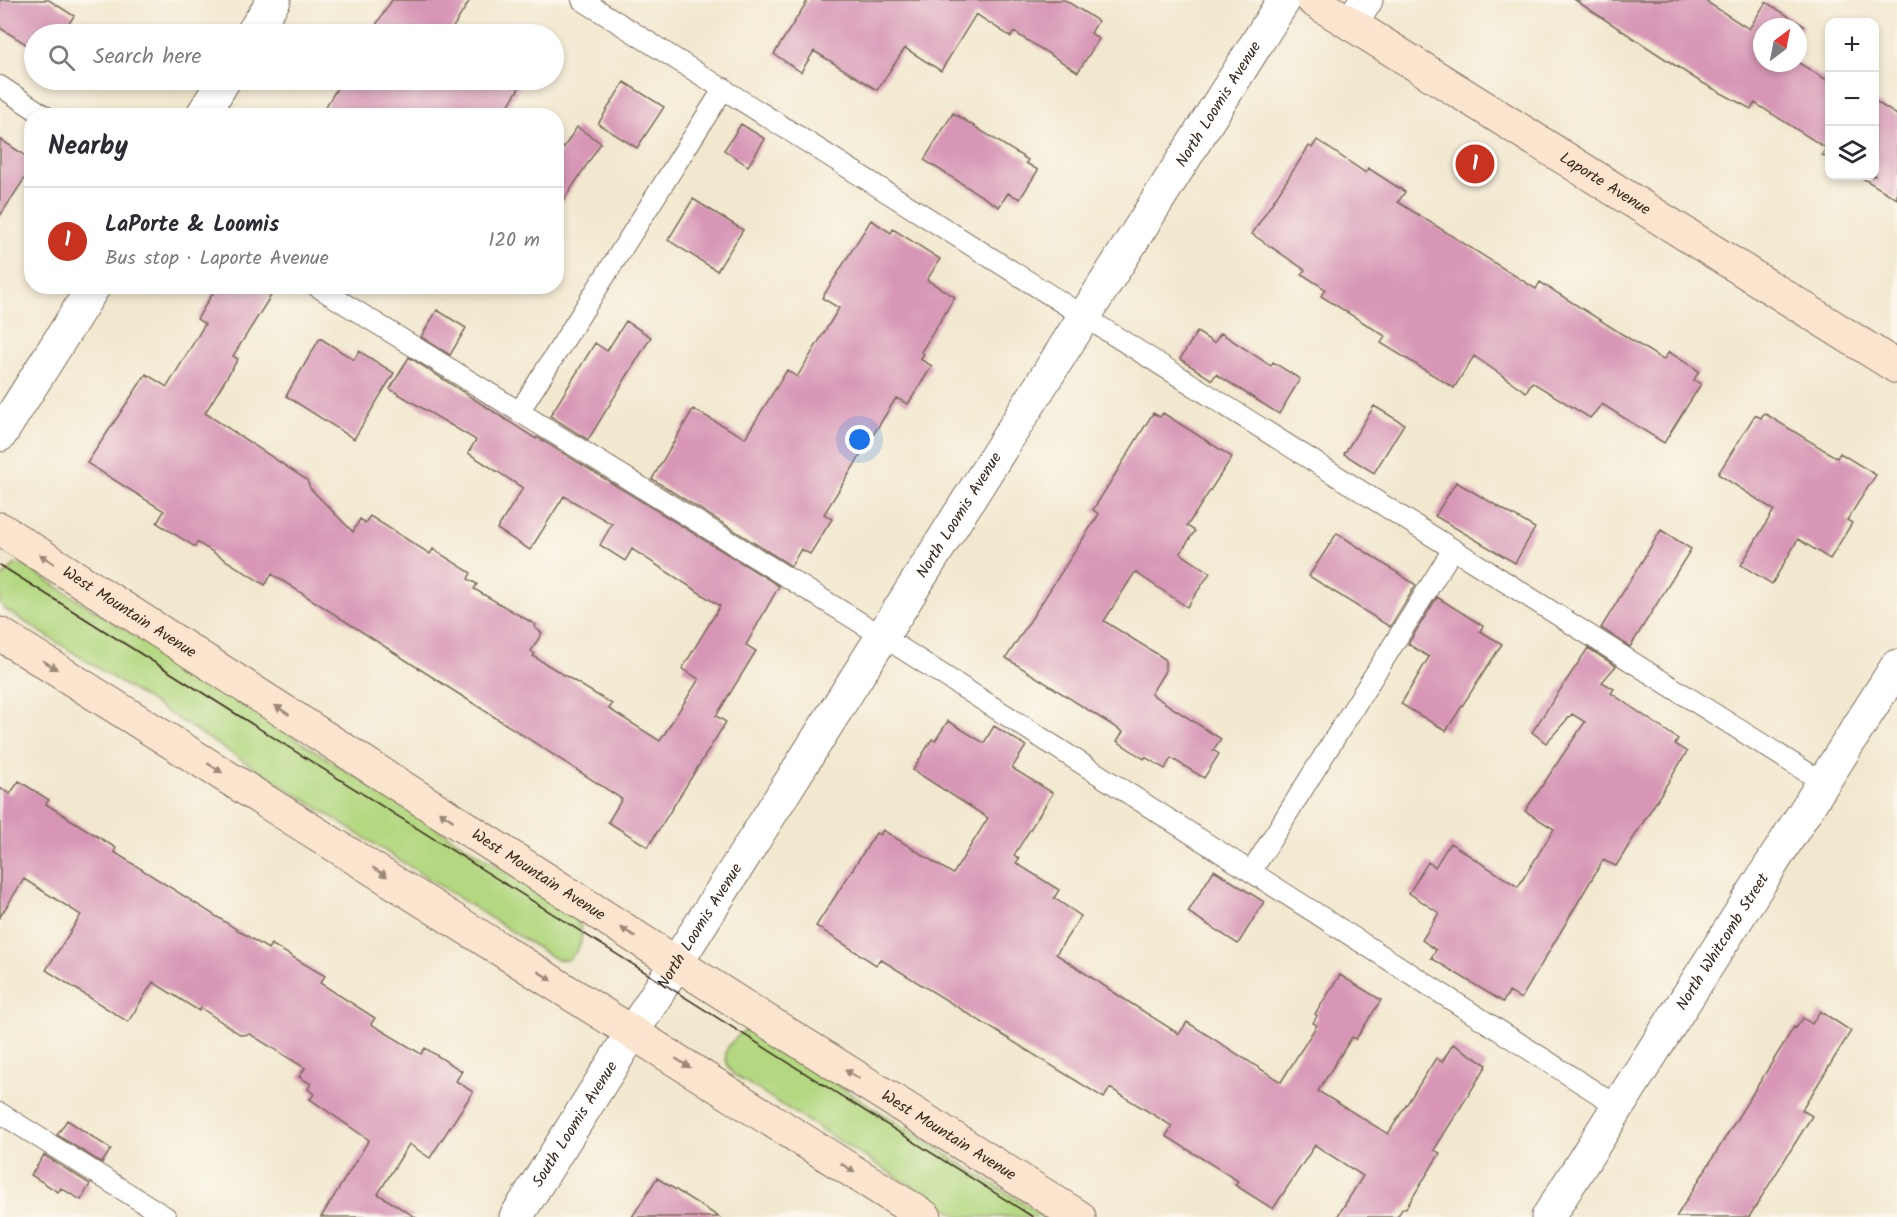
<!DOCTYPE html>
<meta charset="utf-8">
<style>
body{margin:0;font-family:Kalam,sans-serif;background:#f7f7f7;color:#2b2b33}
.controls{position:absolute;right:18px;top:18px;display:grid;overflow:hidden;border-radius:12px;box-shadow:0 3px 9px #0003}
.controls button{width:54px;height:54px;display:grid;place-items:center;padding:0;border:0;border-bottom:2px solid #e1e1e2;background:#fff;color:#2b2b33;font:30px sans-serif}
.compass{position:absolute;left:1753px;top:18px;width:54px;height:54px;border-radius:50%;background:#fff;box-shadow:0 3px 9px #0003;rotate:32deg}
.you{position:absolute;left:860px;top:440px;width:21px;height:21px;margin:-15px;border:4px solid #fff;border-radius:50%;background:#1a73e8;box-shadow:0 0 0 9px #1a73e833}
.badge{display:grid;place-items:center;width:39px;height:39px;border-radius:50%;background:#c8321e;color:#fff;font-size:20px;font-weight:700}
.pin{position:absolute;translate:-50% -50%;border:3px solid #fff;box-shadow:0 2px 6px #0006}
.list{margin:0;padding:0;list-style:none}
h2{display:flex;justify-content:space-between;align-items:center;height:78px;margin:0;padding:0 24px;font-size:26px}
h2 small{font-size:20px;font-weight:400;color:#7c7c81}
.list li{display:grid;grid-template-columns:39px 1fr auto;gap:18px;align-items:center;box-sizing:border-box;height:108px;padding:0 24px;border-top:2px solid #e1e1e2}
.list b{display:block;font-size:22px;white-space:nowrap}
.list p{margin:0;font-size:20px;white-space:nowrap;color:#7c7c81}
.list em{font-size:20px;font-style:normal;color:#7c7c81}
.icon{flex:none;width:33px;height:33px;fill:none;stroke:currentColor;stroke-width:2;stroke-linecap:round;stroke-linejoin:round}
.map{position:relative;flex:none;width:1897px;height:1217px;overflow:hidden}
.search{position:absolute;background:#fff;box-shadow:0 3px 9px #0003;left:24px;top:24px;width:540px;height:66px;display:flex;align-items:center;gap:15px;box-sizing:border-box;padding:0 21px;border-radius:33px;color:#7c7c81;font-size:22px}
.panel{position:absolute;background:#fff;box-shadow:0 3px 9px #0003;left:24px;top:108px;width:540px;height:186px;border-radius:24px}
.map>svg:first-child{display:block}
</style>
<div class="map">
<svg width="1897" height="1217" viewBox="0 0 1897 1217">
<rect width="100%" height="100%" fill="#fbf7ec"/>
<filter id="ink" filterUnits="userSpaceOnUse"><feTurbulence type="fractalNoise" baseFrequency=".0167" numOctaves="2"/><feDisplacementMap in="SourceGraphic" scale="12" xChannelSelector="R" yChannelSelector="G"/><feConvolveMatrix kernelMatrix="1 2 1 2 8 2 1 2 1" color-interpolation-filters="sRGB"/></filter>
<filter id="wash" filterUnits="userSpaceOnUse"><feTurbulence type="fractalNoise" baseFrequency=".008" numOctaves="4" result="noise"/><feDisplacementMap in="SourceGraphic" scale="24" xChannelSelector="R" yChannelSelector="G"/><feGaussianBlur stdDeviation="1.35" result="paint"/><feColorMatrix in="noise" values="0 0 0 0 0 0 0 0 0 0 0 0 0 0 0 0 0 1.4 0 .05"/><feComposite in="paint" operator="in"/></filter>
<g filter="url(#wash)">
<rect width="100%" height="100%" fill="#f2e8cf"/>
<path fill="#b4d881" stroke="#788150" stroke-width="1.5" d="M15,564L25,566L575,916C587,933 583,947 568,960L555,959L3,608L0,604V579Z
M745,1030L754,1032L1045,1217H960L733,1074C718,1054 727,1044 745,1030Z"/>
<g id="blocks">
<path fill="#d796b5" d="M0,0H49L74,16L62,34H34V49L0,28Z
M392,0H470L449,34H370Z
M808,0H1065L1098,21L1091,33L1099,39L1078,72L1014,32L1011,37L976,14L941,71L905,48L877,90L814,51L801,72L774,54Z
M1575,0H1704L1749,29L1766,2L1804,26L1798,35V27H1762V63H1799L1830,82V159L1822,155L1826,148L1755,103L1751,109L1699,81Z
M342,80H524L502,116H320Z
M624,82L664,107L637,148L598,124Z
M1875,101L1897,115V199L1859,176H1875Z
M953,113L1028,160L1026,163L1038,170L1020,199L1008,193L999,207L924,160Z
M741,124L765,139L748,166L724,150Z
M577,127L601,143L556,212V159Z
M0,139L32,160V167L0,216Z
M1317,140L1366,173L1368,168L1405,192L1398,202L1536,289L1540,282L1663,360L1669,352L1699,371L1694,380L1701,384L1664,443L1602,404L1590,418L1532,382L1526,392L1474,356L1454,388L1381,343L1385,336L1321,296L1325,289L1302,274L1305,270L1252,234L1309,146L1312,148Z
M693,199L743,230L717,271L668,240Z
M871,220L891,233L893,229L940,259L927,280L955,297L921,352L924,354L920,359L932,366L908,404L896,398L824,514L832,519L810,554L801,549L791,566L652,479L693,409L745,438L787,370L797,377L839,308L822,298Z
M217,286H277L233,356L238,359L205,413L307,480L310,488L353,532L360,519L365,523L370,516L430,554L433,549L471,573L468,579L477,584L474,589L536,625L534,627L542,633L531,651L535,654L533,656L612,704L609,709L660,741L699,679L682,669L720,606L632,549L625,561L600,545L612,524L564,496L530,550L497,529L523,488L468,453L476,440L390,389L409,357L536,439L537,437L779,586L746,645L756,651L716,716L726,722L648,847L608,822L622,799L272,574L265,585L197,542L195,547L157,523L164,511L87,463L146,374L167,387L205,324L197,319Z
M437,310L466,328L450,355L421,337Z
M626,321L651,337L588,440L550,416L595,343L607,351Z
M1197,332L1214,343L1221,333L1271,366L1273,362L1300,379L1279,414L1216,374L1212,380L1180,359Z
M320,338L354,360L359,351L394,373L354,439L286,396Z
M1374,406L1404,424L1374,473L1344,454Z
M1153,413L1160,417L1163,413L1232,457L1187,526L1195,531L1180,553L1210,573L1187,607L1135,572L1104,621L1165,659V671L1151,694L1221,739L1213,750L1219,754L1204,778L1171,758L1165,769L1145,757L1144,759L1117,741L1123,732L1006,658L1099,514L1093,510Z
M1764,413L1837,458L1840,453L1876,475L1847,520L1852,523L1830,559L1798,539L1772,584L1741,565L1774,510L1718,474L1755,415L1761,418Z
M1456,482L1535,528L1515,563L1435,516Z
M1661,530L1691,549L1630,647L1601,628Z
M1337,533L1416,585L1390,627L1309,576Z
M1437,597L1483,626L1480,631L1502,644L1446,731L1401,704L1429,657L1408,644Z
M1588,648L1616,666L1602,682L1614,689L1611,693L1678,739L1675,744L1687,752L1616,866L1603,860L1521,999L1509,992L1503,1002L1431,958L1436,950L1422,940L1439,913L1409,893L1428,862L1435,867L1450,843L1518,887L1554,829L1525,811L1585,722L1572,714L1546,743L1532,732Z
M948,721L984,743L994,726L1026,746L1012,768L1053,793L1014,855L1019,859L1016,863L1059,890L1054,898L1081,916L1056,954L1124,999L1179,1034L1187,1022L1281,1082L1317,1025L1313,1023L1317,1016L1315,1014L1340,975L1381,1000L1356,1039L1352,1037L1318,1091L1388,1134L1436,1058L1442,1062L1453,1044L1487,1065L1434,1150L1440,1153L1406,1208H1403L1397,1217H1337L1363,1176L1315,1145L1273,1209L1235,1185L1238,1181L1166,1136L1172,1126L1110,1088L1104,1098L880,959L876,965L816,926L876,833L880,835L883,830L953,874L988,818L913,770L932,739L935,741Z
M19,781L49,800L46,804L116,848L114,852L268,949L271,944L325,976L320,983L375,1018L371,1024L421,1054L425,1048L462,1071L456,1081L473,1092L430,1158L409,1144L378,1194L415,1217H321L369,1140L310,1099L314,1094L308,1089L311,1084L299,1077L305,1068L250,1034L241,1035L201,1008L199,1011L153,982L128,1022L46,970L81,915L24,879L0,917V788L10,794Z
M1214,870L1264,902L1238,944L1188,912Z
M1820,1011L1851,1031L1802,1110L1812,1116L1749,1217H1676L1794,1027L1796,1028L1803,1018L1812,1024Z
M67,1120L111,1149L102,1163L57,1135Z
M44,1155L90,1184L81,1200L61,1188L58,1192L31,1175Z
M657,1178L719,1217H632Z"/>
</g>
</g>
<g filter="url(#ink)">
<use href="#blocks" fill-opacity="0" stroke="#7b6c5c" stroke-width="1.5"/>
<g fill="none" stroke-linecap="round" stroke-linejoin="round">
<g stroke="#7b6c5c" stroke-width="22">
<path id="lane" d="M582,0L1824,783
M0,86L45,116
M316,286L882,636L1619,1107
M519,412L724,88
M1251,872L1453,549
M0,1113L166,1217"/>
</g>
<g stroke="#7b6c5c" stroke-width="35">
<g id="street">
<path d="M1351,24L1366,0"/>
<path d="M252,34L274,0"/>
<path d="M202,116L224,80"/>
<path d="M0,435L94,286"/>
<path id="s1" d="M516,1217L1284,0"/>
<path id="s2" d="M1548,1217L1897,666"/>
</g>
</g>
<g stroke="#7b6c5c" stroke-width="35">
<g id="secondary">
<path id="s3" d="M1313,0L1897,367"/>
<path id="s4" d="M0,529L754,1013L1079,1217"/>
<path d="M0,634L925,1217"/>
</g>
</g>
<use href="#lane" stroke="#fff" stroke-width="20"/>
<use href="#street" stroke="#fff" stroke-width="33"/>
<use href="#secondary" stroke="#fce5cf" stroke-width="33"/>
<path stroke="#3b2a1e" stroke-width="1.5" d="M0,565L1033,1217"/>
</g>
<defs><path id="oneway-solid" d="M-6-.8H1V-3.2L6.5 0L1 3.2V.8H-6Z" transform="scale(1.5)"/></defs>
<g fill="#9c8876">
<use href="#oneway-solid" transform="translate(47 559) rotate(-147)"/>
<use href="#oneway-solid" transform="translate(50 665) rotate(32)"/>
<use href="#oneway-solid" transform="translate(282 710) rotate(-147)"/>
<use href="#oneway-solid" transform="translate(215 768) rotate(32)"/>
<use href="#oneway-solid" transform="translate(446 816) rotate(-147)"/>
<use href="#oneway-solid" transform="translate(380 872) rotate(32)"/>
<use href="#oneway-solid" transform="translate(628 932) rotate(-148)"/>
<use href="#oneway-solid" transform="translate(545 976) rotate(32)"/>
<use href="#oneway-solid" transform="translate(683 1063) rotate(32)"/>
<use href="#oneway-solid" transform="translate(852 1074) rotate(-148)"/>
<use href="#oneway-solid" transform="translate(848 1168) rotate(32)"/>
</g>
</g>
<g text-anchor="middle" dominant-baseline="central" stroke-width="4.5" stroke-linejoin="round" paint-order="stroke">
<g font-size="16" fill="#3b2a1e" stroke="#fbf7ec">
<text stroke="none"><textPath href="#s1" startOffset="1316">North Loomis Avenue</textPath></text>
<text stroke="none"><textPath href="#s3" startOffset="345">Laporte Avenue</textPath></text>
<text stroke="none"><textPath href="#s1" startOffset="830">North Loomis Avenue</textPath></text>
<text stroke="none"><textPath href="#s4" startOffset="154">West Mountain Avenue</textPath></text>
<text stroke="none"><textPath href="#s4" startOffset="640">West Mountain Avenue</textPath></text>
<text stroke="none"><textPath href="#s1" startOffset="344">North Loomis Avenue</textPath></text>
<text stroke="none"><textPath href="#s2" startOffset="326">North Whitcomb Street</textPath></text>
<text stroke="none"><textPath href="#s1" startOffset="110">South Loomis Avenue</textPath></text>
<text stroke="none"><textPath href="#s4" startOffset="1126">West Mountain Avenue</textPath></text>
</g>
</g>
</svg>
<div class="controls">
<button>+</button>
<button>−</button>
<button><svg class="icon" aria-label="layers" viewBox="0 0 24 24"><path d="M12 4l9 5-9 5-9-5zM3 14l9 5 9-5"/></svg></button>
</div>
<svg class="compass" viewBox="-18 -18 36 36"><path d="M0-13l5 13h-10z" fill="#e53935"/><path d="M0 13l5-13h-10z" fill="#7c7c81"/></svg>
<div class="you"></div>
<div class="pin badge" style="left:1475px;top:164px">1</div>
<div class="search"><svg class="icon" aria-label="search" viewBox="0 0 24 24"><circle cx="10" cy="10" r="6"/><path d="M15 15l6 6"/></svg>Search here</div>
<section class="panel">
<h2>Nearby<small></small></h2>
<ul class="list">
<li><span class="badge">1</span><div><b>LaPorte &amp; Loomis</b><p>Bus stop · Laporte Avenue</p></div><em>120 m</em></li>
</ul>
</section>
</div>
